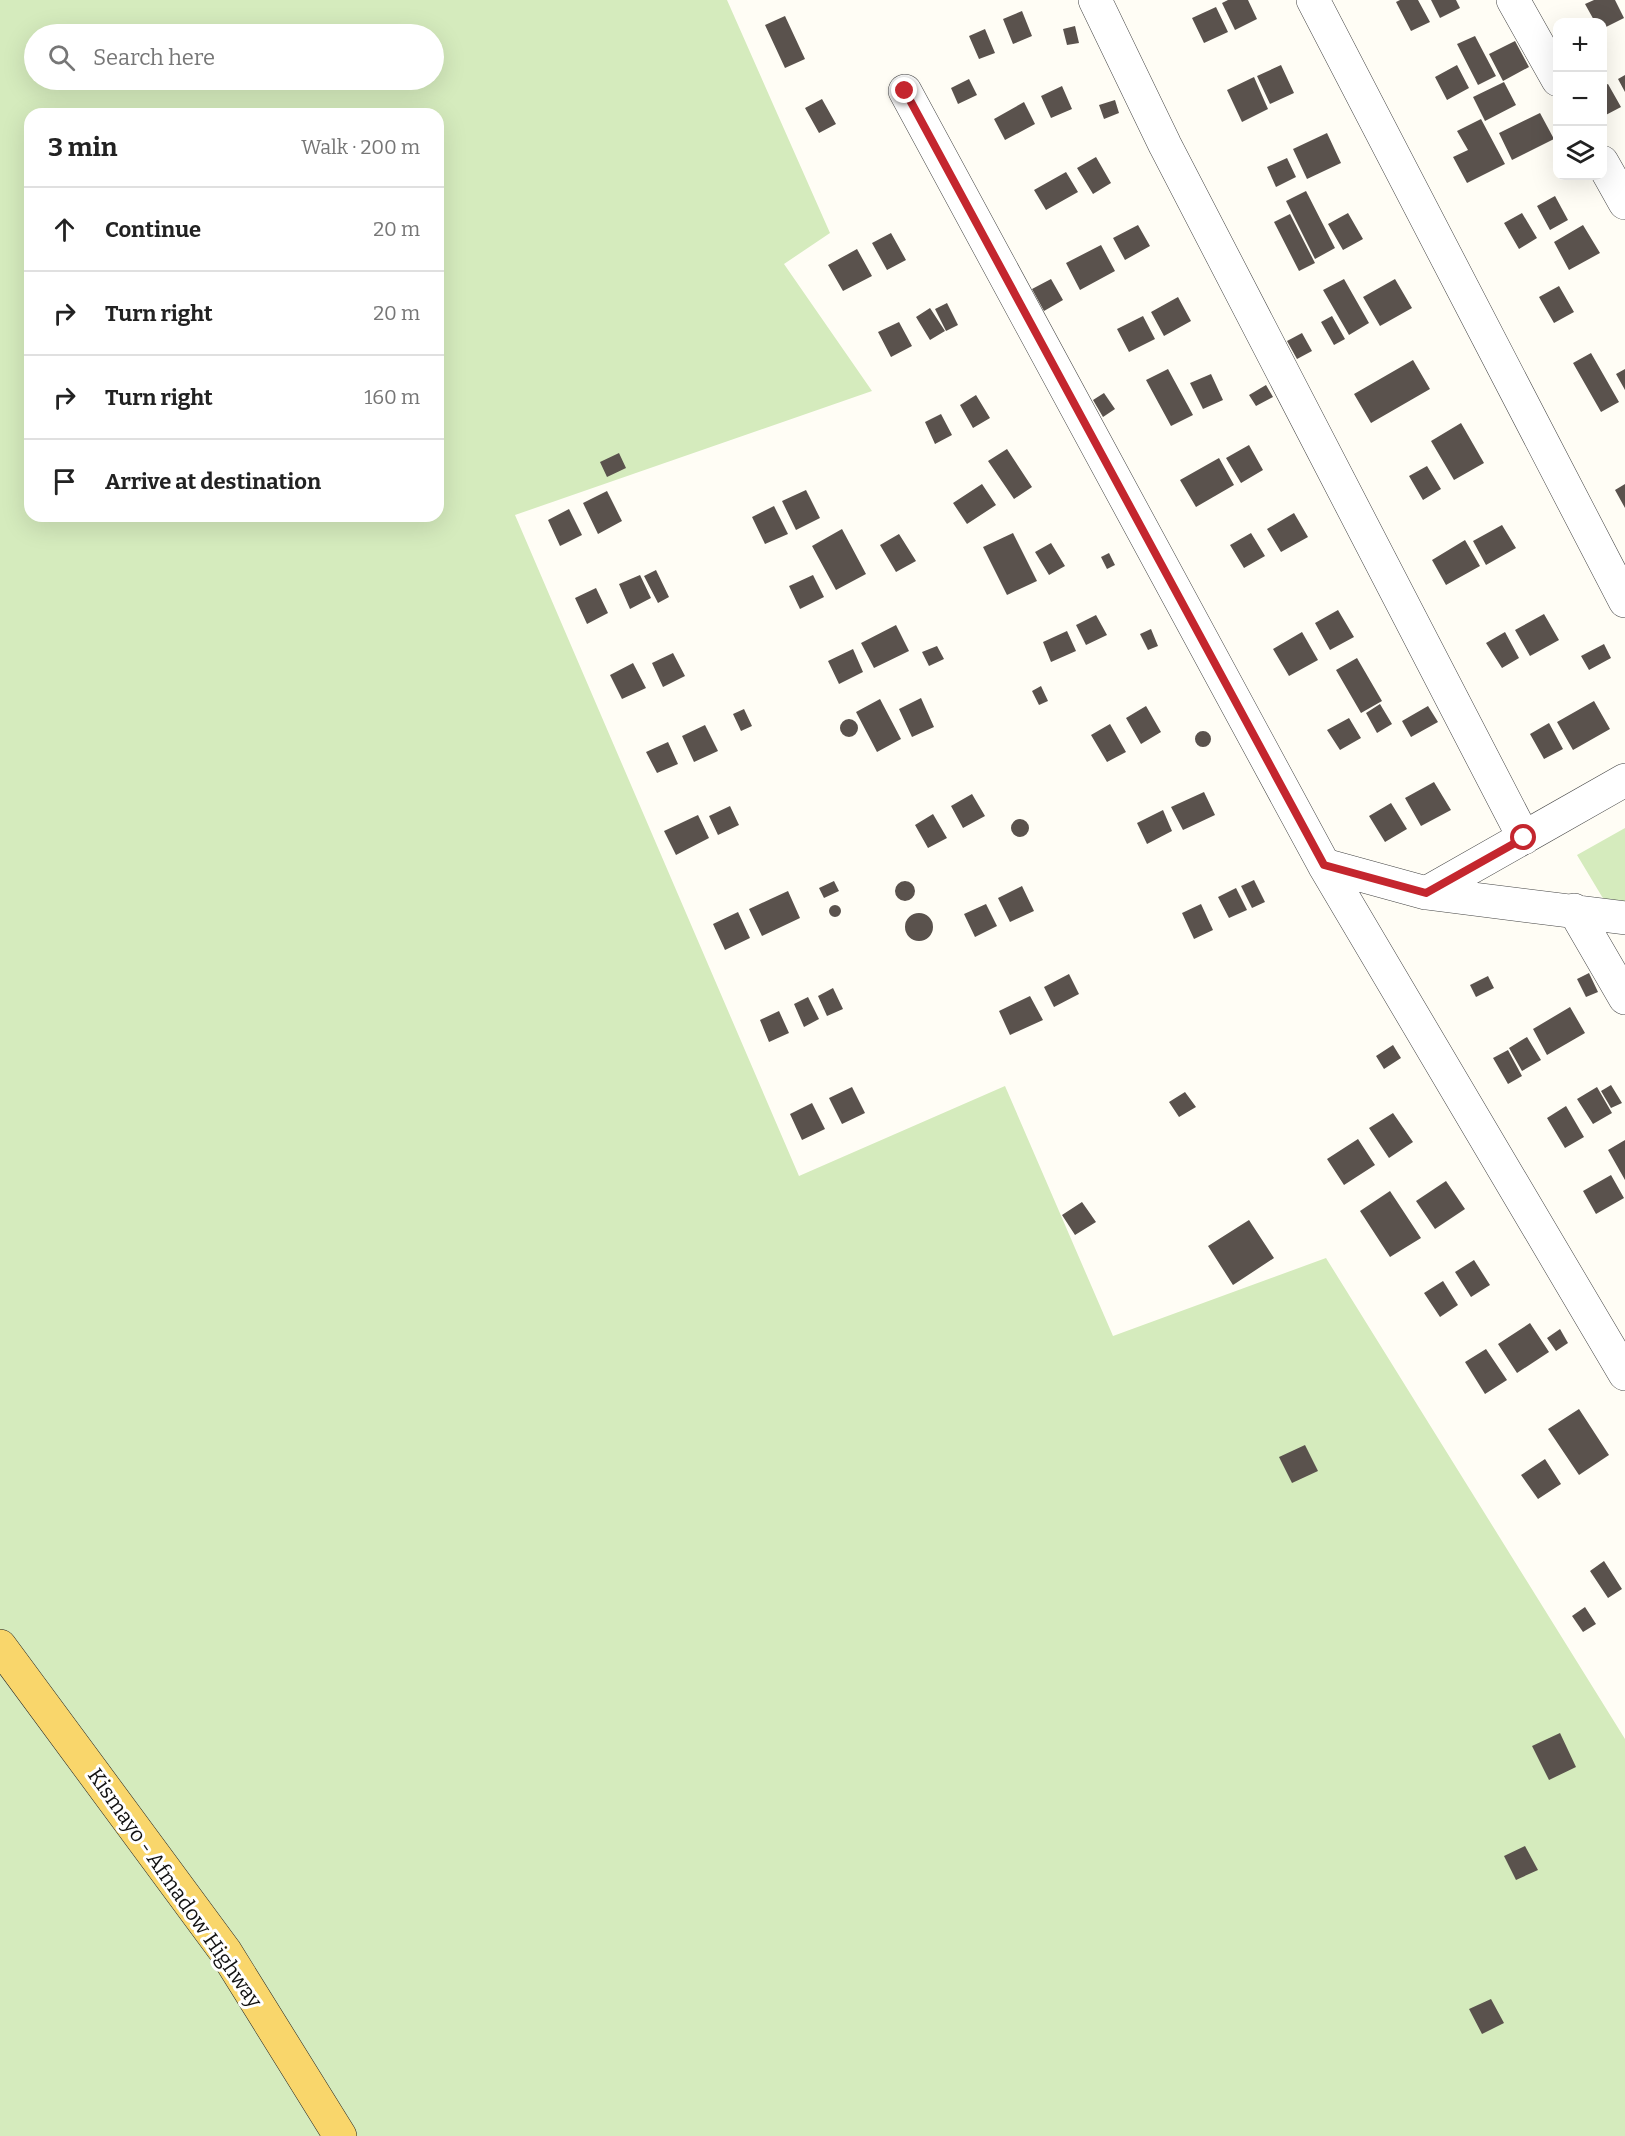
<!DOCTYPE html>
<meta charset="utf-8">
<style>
body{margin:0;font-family:Bitter,serif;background:#f2f2f2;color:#222}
.controls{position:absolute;right:18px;top:18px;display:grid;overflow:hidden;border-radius:12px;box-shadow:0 6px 24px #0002}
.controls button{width:54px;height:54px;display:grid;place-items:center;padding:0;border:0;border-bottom:2px solid #e0e0e0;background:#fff;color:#222;font:30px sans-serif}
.stop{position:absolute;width:18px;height:18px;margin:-14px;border:4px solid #c4262e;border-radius:50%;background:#fff}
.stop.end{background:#c4262e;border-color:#fff;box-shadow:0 2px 6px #0008}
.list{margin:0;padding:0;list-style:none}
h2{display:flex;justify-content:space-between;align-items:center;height:78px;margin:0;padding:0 24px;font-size:26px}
h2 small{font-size:20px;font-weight:400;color:#767676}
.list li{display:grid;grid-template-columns:39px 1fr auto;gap:18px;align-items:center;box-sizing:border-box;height:84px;padding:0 24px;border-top:2px solid #e0e0e0}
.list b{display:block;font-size:22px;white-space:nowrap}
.list em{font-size:20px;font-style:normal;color:#767676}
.icon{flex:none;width:33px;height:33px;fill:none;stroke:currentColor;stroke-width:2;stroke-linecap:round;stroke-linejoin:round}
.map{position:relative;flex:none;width:1625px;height:2136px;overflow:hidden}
.search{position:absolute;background:#fff;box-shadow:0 6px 24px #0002;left:24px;top:24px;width:420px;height:66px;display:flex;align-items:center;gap:15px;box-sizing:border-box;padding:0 21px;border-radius:33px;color:#767676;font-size:22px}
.panel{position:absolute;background:#fff;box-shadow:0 6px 24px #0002;left:24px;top:108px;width:420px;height:414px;border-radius:18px}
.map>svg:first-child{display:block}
</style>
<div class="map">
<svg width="1625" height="2136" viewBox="0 0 1625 2136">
<rect width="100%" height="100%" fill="#fffdf5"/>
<path fill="#d5ebbd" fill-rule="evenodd" d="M0,0H727L830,233L784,264L872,391L515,515L799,1176L1005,1086L1113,1336L1326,1258L1625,1739V2136H0ZM34,34H434V80H34ZM30,114H438V516H30Z
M1625,828V935L1577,855Z"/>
<path fill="#5a524d" d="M1228,0H1248L1257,19L1235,30L1222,3Z
M1400,0H1418L1430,22L1411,31L1396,2Z
M1431,0H1456L1460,8L1440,18Z
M1594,0H1615L1624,18L1602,29V22H1595L1585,4Z
M1216,7L1228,32L1204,43L1192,18Z
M1022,11L1032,36L1013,44L1003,19Z
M785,16L805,59L785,68L765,25Z
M1075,26L1079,43L1067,45L1063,29Z
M985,29L995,53L979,59L969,36Z
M1475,36L1496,76L1478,85L1457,44Z
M1515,41L1529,67L1503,81L1489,54Z
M1281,65L1294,93L1270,104L1257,76Z
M1457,65L1469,88L1447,100L1435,77Z
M1625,75V92L1618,79Z
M1254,77L1268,109L1242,122L1227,90Z
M969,79L977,95L958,104L951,88Z
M1504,82L1516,105L1485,121L1473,97Z
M1608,84L1621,107L1602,117V86Z
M1062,86L1072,109L1051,118L1041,96Z
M822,99L836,124L819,133L805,108Z
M1115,100L1119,113L1104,119L1099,105Z
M1024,102L1035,124L1005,140L994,119Z
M1540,113L1554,139L1512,160L1499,133Z
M1481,119L1505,164L1467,183L1453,157L1468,150L1457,131Z
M1327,133L1341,163L1307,179L1293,149Z
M1096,157L1111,183L1093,194L1077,168Z
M1287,158L1296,177L1276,187L1267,167Z
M1066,172L1078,192L1046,210L1034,190Z
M1306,191L1335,248L1315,259L1286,201Z
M1555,196L1568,220L1550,230L1537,206Z
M1348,213L1363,239L1343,250L1328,224Z
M1522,213L1537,238L1519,249L1504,223Z
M1290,214L1315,263L1299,271L1274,222Z
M1138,225L1150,246L1125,260L1113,238Z
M1583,225L1600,253L1569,270L1554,242Z
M891,233L906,260L887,270L872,243Z
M1101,245L1115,271L1080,290L1066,263Z
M857,249L872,276L843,291L828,265Z
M1051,279L1063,300L1044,311L1032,289Z
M1344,279L1369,323L1349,335L1323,290Z
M1395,279L1412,308L1380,326L1363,297Z
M1559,286L1574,312L1554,323L1539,297Z
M1178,297L1191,321L1164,336L1151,312Z
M947,303L958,325L946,331L935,309Z
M930,308L945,331L930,340L916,317Z
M1143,316L1155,339L1129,352L1117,329Z
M1332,316L1345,339L1334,345L1321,322Z
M899,322L912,346L891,357L878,332Z
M1302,333L1312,351L1297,359L1287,341Z
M1591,353L1619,402L1601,412L1573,363Z
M1413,360L1430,389L1371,423L1354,394Z
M1168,369L1193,415L1171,426L1146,380Z
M1625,369V390L1616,374Z
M1211,374L1223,400L1203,409L1190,383Z
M1266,385L1273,397L1256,406L1249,395Z
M1104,393L1115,409L1103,417L1093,400Z
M976,395L990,418L973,428L960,405Z
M941,414L952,435L935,444L925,422Z
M1461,423L1484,463L1454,480L1431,441Z
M1249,445L1263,470L1241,483L1226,458Z
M1007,449L1032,487L1014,499L988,461Z
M619,453L626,468L607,477L600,462Z
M1219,458L1234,485L1196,507L1180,480Z
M1427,466L1441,489L1423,500L1409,476Z
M982,484L996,505L967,524L953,503Z
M1625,484V508L1615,490Z
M806,490L820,518L796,530L782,501Z
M607,491L622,521L598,534L583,503Z
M774,506L788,534L765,544L752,517Z
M569,509L582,535L560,546L548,520Z
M1294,513L1308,537L1281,552L1267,529Z
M1502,525L1516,548L1486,565L1473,541Z
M842,529L866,574L836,590L812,546Z
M1013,533L1037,581L1007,595L983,547Z
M1251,533L1265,556L1244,568L1230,545Z
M899,534L916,561L896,572L880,545Z
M1465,540L1480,566L1446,585L1432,560Z
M1051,543L1065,566L1049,575L1035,552Z
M1109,553L1115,565L1107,569L1101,557Z
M656,570L669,597L658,603L644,576Z
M640,575L651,598L630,609L619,584Z
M813,575L824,597L800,609L789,586Z
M596,588L608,613L587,624L575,598Z
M1338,610L1354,637L1330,650L1315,623Z
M1544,614L1559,640L1530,656L1515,630Z
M1096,615L1107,635L1086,645L1076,625Z
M896,625L909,651L874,668L861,643Z
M1151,629L1158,646L1148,650L1140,634Z
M1067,631L1076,651L1051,662L1043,642Z
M1302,632L1318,660L1289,676L1273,649Z
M1505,632L1519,658L1502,668L1486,643Z
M1604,644L1611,658L1589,670L1581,656Z
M937,646L944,659L929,666L922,652Z
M853,649L863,672L839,684L828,661Z
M673,653L685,676L663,687L652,663Z
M1357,658L1382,701L1361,713L1336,670Z
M633,663L646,688L622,699L610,675Z
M1041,686L1048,701L1039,705L1032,691Z
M921,698L934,727L912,737L899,709Z
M880,699L901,739L877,752L856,712Z
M1594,701L1610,729L1573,750L1557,722Z
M1380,704L1392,724L1377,733L1366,713Z
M1146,706L1161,732L1141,744L1126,718Z
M1428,706L1438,722L1411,737L1402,721Z
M744,709L752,726L741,731L733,714Z
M1349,718L1361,738L1340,750L1327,730Z
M840 728a9 9 0 1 1 18 0a9 9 0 1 1-18 0Z
M1549,723L1563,749L1544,759L1530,734Z
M1110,724L1126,752L1107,762L1091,735Z
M705,725L718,751L694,762L682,736Z
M1195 739a8 8 0 1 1 16 0a8 8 0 1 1-16 0Z
M668,742L678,764L657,773L646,752Z
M1434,782L1451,810L1421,826L1405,798Z
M1204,792L1215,815L1183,830L1171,807Z
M972,794L985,816L963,828L951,806Z
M1391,803L1407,829L1385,842L1369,816Z
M730,806L739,825L718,835L709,816Z
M1163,810L1172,831L1147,844L1137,823Z
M933,814L947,838L928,848L915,825Z
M698,815L709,838L676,855L664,831Z
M1011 828a9 9 0 1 1 18 0a9 9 0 1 1-18 0Z
M1254,880L1265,902L1252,908L1241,886Z
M834,881L839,891L824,898L819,888Z
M895 891a10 10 0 1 1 20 0a10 10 0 1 1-20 0Z
M1022,886L1034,911L1010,922L998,898Z
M1236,888L1247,910L1229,918L1218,897Z
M788,891L800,918L762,936L749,909Z
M986,904L997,926L975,937L964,914Z
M1201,904L1213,930L1194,939L1182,913Z
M829 911a6 6 0 1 1 12 0a6 6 0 1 1-12 0Z
M738,912L750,938L725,950L713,924Z
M905 927a14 14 0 1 1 28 0a14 14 0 1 1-28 0Z
M1589,973L1598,992L1586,997L1577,979Z
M1069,974L1079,994L1054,1007L1044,987Z
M1488,976L1494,988L1476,997L1470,985Z
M833,988L843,1009L827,1016L818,996Z
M1030,996L1043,1020L1010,1035L999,1011Z
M808,997L819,1019L804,1027L794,1004Z
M1570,1007L1585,1033L1547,1055L1533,1029Z
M779,1011L789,1033L769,1042L760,1020Z
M1527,1037L1541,1060L1522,1071L1509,1048Z
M1393,1045L1401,1058L1384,1069L1376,1056Z
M1508,1050L1522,1076L1508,1084L1493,1058Z
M1611,1085L1622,1103L1611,1108L1601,1091Z
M852,1087L865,1113L842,1124L829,1098Z
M1597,1087L1612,1113L1593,1124L1577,1099Z
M1185,1092L1196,1107L1179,1117L1169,1102Z
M812,1103L825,1129L802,1140L790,1114Z
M1566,1106L1584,1137L1565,1148L1547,1118Z
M1393,1113L1413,1142L1389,1158L1369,1128Z
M1358,1139L1375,1165L1344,1185L1327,1159Z
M1625,1140V1180L1608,1150Z
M1611,1175L1624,1198L1596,1214L1583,1191Z
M1446,1181L1465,1209L1435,1229L1416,1201Z
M1390,1191L1421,1238L1390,1257L1360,1211Z
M1082,1202L1096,1222L1075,1235L1062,1215Z
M1249,1220L1274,1258L1233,1285L1208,1246Z
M1474,1260L1490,1285L1471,1297L1455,1272Z
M1443,1281L1458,1305L1440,1317L1424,1293Z
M1530,1323L1549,1352L1517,1373L1498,1344Z
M1560,1329L1568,1343L1556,1351L1547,1338Z
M1486,1349L1507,1380L1485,1394L1465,1362Z
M1579,1409L1609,1455L1579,1475L1548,1429Z
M1305,1445L1318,1471L1292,1483L1279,1457Z
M1545,1459L1561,1484L1538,1499L1521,1475Z
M1604,1561L1622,1589L1608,1598L1590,1571Z
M1585,1607L1596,1624L1583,1632L1572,1616Z
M1560,1733L1576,1767L1549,1780L1532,1746Z
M1525,1846L1538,1870L1516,1880L1504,1856Z
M1491,1999L1504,2023L1482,2034L1469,2009Z"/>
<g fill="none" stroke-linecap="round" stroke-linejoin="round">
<g stroke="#444" stroke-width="34">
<path id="minor" d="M1095,0L1165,145L1524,838
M1313,0L1625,601
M1513,0L1558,80
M905,91L1324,865L1426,893L1625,918
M1602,162L1625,203
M1324,865L1625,1374
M1426,893L1625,780
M1574,910L1625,998"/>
</g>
<g stroke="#222" stroke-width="34">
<path id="major" d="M0,1646L225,1951L340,2136"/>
</g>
<use href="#minor" stroke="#fff" stroke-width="33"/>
<use href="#major" stroke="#f9d66b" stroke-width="33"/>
</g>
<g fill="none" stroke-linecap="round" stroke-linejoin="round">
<path stroke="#c4262e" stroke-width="8" d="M905,91L1324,865L1426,893L1524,838"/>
</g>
<g text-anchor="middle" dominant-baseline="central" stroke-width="6" stroke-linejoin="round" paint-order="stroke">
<g font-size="21" fill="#111" stroke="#fff">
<text transform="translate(175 1888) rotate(55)">Kismayo - Afmadow Highway</text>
</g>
</g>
</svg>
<div class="controls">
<button>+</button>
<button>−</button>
<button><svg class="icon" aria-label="layers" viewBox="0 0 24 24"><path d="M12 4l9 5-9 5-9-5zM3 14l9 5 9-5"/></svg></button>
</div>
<div class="stop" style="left:1524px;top:838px"></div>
<div class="stop end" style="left:905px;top:91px"></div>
<div class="search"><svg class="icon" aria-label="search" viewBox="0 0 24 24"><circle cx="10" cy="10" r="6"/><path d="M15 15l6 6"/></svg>Search here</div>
<section class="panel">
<h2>3 min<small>Walk · 200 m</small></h2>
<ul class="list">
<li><svg class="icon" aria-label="ahead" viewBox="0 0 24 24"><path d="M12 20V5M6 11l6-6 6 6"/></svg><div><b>Continue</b></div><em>20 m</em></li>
<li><svg class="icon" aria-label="right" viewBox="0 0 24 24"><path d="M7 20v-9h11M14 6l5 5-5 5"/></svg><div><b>Turn right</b></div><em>20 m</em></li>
<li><svg class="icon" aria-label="right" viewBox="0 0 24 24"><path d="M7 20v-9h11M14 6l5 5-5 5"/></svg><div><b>Turn right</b></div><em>160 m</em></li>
<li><svg class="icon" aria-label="arrive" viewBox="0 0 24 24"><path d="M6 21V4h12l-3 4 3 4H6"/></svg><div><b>Arrive at destination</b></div></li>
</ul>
</section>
</div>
